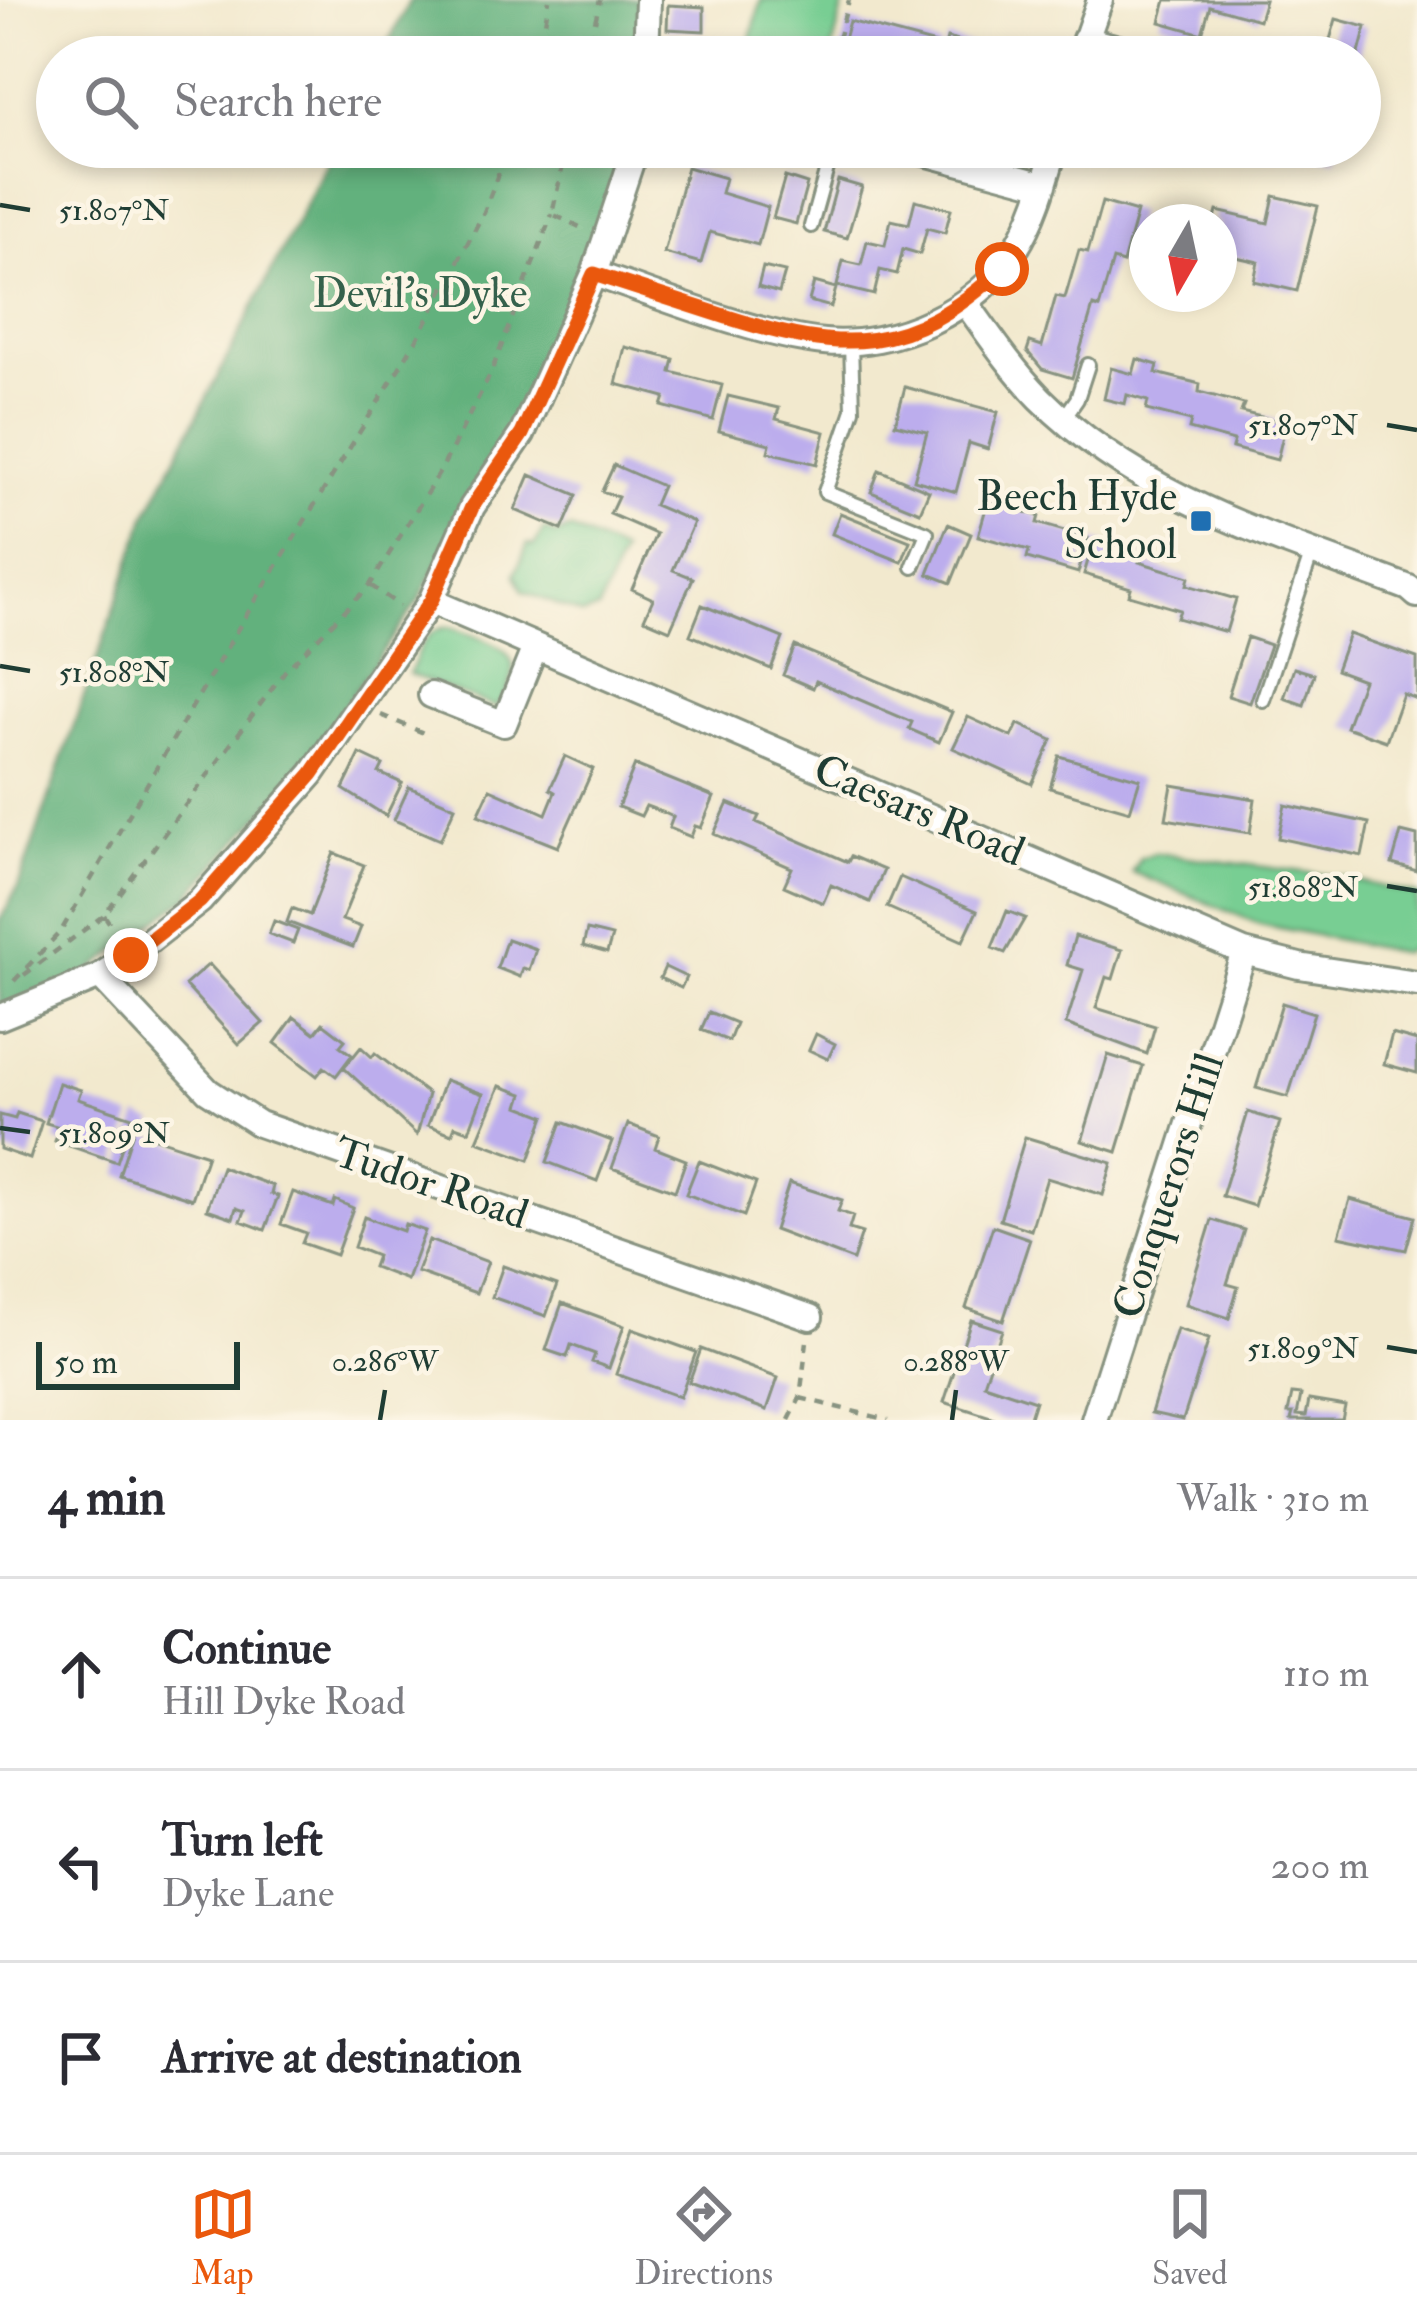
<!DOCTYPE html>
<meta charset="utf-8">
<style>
body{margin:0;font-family:"IM FELL Double Pica",serif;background:#f7f7f7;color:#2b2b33}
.compass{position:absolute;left:1129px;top:204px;width:108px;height:108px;border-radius:50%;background:#fff;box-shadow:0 6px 18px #0003;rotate:189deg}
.scale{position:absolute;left:36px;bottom:30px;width:204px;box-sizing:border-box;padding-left:12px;border:6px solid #1f3d34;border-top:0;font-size:33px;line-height:42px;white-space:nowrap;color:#1f3d34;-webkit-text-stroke:9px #fcf5e5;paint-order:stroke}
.stop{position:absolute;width:36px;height:36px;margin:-27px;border:9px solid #ea580c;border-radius:50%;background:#fff}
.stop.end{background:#ea580c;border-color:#fff;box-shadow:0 3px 12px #0008}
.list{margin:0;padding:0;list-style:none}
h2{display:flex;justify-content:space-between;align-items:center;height:156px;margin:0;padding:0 48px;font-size:51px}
h2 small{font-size:39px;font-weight:400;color:#7c7c81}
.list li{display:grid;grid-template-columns:78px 1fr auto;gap:36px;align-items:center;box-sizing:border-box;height:192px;padding:0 48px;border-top:3px solid #e1e1e2}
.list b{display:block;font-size:45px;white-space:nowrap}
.list p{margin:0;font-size:39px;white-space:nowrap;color:#7c7c81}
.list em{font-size:39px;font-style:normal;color:#7c7c81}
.icon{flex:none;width:66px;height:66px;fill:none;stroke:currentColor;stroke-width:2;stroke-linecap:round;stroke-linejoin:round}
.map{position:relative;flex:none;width:1417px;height:1420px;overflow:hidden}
.search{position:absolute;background:#fff;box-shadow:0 6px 18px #0003;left:36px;right:36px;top:36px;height:132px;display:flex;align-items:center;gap:30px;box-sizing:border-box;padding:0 42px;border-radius:66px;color:#7c7c81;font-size:45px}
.sheet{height:732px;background:#fff}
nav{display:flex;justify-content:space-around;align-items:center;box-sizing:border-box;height:168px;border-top:3px solid #e1e1e2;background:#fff;font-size:33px;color:#7c7c81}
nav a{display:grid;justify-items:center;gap:6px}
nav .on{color:#ea580c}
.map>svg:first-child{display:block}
</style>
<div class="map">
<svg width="1417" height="1420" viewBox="0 0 1417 1420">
<rect width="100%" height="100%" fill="#fcf5e5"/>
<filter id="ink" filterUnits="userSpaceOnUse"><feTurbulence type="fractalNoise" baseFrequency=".00833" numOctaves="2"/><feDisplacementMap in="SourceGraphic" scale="24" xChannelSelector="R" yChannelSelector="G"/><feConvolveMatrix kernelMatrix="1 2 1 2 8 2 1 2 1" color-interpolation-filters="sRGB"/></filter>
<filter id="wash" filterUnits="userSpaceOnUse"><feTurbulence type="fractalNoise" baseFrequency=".004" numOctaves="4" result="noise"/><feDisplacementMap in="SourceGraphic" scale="48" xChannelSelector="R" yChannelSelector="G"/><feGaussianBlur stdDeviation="2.7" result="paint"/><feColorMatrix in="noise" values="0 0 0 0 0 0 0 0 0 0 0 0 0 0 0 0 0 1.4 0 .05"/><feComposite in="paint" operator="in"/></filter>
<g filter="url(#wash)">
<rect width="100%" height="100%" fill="#f2e9ce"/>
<path fill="#78ce93" stroke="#4c8664" stroke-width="3" d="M761,0H845L830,57H807L750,42Z
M544,529L556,535L570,529L622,552L599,609L583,615L523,591L515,574L528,544L534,546Z
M449,627C474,637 527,646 510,683C506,694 503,700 495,707L409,674C418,654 424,628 449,627Z
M1156,853L1341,877L1417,895V944L1403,953L1260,924L1132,872L1140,858Z"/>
<path fill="#62b17d" stroke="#407758" stroke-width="3" d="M410,0H639L638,57H381Z
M335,147H627L593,270L419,600L292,780L188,897L76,982L0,1011V920L18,887L147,514Z"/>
<g id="blocks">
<path fill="#bcaded" d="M1166,0H1265L1259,20L1210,6L1202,34L1160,22Z
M668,5L704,7V31L667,29Z
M1336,19L1366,27L1358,57H1325Z
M849,21L940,45L937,57H839Z
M947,38L1012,55L1011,57H942Z
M743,46L782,55L781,57H740Z
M1292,147H1339L1335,160Z
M687,167L725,178L721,193L768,207L758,245L710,232L701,263L664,253Z
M785,177L807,184L796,224L773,218Z
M838,180L862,187L847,238L824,232Z
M1274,196L1318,206L1297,291L1254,281L1258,262L1219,253V222H1214L1217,211L1268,223Z
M915,200L951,209L945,233L927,228L920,254L903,249L897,274L880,270L874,295L837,286L843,261L861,265L867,241L885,245L891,220L909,224Z
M1102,202L1137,212L1123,263L1113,260L1099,308L1093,306L1072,378L1042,369L1027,351L1030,342L1042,346L1056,296L1065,298L1079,250L1088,252Z
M763,267L785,272L779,293L758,287Z
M814,282L836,288L831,307L809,301Z
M625,347L674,359L671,372L722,385L713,420L662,406L665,397L616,384Z
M1137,359L1158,365L1156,373L1200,384L1199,392L1244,404L1241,412L1286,423L1277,460L1232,448L1234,441L1189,429L1191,421L1146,410L1148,401L1127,395L1125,404L1104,399L1111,368L1133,374Z
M905,387L998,412L988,449L969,443L956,492L914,480L927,432L895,424Z
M728,396L779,408L776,419L825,432L817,464L768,452L770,444L719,431Z
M614,465L662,486L654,505L694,522L673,570L693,578L670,630L644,619L653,599L632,589L656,534L610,514L618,497L602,491Z
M879,470L929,491L920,512L871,492Z
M530,475L577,495L562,530L515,510Z
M988,501L1039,516L1037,523L1088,538L1078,573L1027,558L1029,550L978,536Z
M840,513L910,541L902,562L832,534Z
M948,524L971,534L951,583L928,574Z
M1094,540L1141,554L1139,562L1189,577L1187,585L1236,599L1226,632L1177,618L1180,610L1129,595L1131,588L1084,574Z
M702,605L783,638L771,669L690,635Z
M1349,634L1417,658V699L1403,694L1386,741L1346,727L1363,680L1336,670Z
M1247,637L1270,645L1250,703L1228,696Z
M795,646L952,712L939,742L909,729L912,722L816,681L813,688L783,675Z
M1294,668L1314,674L1304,705L1284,698Z
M968,717L1012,737L1018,724L1052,740L1032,784L953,748Z
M360,754L383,765L379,773L402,783L386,816L343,789Z
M565,756L593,769L558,847L478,815L490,789L546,814L555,792L550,789Z
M1059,756L1140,779L1130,811L1050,788Z
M635,765L714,797L701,828L695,826L691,837L669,828L673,817L662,812L646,806L641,816L618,807Z
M1172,785L1255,799L1250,833L1166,819Z
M409,787L455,807L440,840L394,820Z
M728,803L759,816L756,822L848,862L851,856L884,870L870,902L831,885L823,903L784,886L792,868L714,834Z
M1285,805L1369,823L1362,856L1278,838Z
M1401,832L1417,836V871L1392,864Z
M334,853L364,865L342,920L361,927L353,947L287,922L292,908L310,915Z
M900,877L977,911L963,941L887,907Z
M1007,911L1025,918L1005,953L992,948Z
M274,921L298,930L293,943L269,934Z
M587,930L612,936L607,953L583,946Z
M1075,936L1122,950L1113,979L1106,977L1096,1008L1155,1026L1147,1054L1066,1024L1083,970L1067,965Z
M507,939L536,949L529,970L523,968L520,977L497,968Z
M209,964L263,1023L239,1044L185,985Z
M665,967L686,977L681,988L660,978Z
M1282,1003L1314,1013L1288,1097L1256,1088Z
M709,1012L736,1023L729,1041L701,1030Z
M294,1017L315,1033L323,1023L345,1040L340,1046L352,1055L336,1076L324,1067L317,1076L275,1043Z
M816,1034L835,1044L828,1059L809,1050Z
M1392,1034L1417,1041V1073L1384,1064Z
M361,1047L372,1057L375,1053L428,1094L417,1135L344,1068Z
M1108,1055L1143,1066L1117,1152L1082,1141Z
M445,1080L483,1094L469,1131L455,1126L452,1134L428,1125Z
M59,1083L81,1090L78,1099L132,1117L117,1162L55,1141L60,1127L46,1123Z
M500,1086L523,1094L519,1106L545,1116L529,1160L477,1141Z
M1248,1112L1280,1122L1254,1206L1222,1196Z
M17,1113L42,1121L30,1159L0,1149V1115L15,1119Z
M138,1116L154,1122L149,1136L207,1155L192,1199L119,1175Z
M562,1122L612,1141L597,1181L547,1162Z
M628,1124L659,1136L655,1148L686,1160L675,1191L612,1168Z
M1025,1137L1112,1163L1103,1195L1047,1178L1031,1230L1000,1220Z
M699,1161L756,1183L744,1216L686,1194Z
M222,1167L273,1186L271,1194L278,1196L265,1230L241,1221L245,1211L236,1208L233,1218L207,1209Z
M789,1183L842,1200L838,1211L853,1216L849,1229L862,1233L853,1260L774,1230Z
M293,1192L333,1206L335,1200L353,1208L336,1255L302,1243L306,1233L281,1224Z
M1350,1199L1415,1217L1406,1250L1339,1236Z
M364,1217L403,1231L405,1224L425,1231L407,1280L373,1267L377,1256L354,1247Z
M1212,1220L1244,1230L1227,1284L1238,1287L1229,1318L1186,1304Z
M993,1226L1030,1239L1003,1321L966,1308Z
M429,1240L488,1262L476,1293L417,1272Z
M503,1266L557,1285L546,1316L492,1297Z
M562,1303L624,1326L609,1368L592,1362L595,1354L571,1345L567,1357L546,1350Z
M971,1320L1002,1330L984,1384L1035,1401L1029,1420H1000L944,1402Z
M632,1329L696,1352L680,1397L616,1374Z
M1177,1329L1209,1339L1183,1420L1151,1413Z
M701,1349L778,1378L767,1410L689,1382Z
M1292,1394L1301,1395L1297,1415L1306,1416L1309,1400L1345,1406L1342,1420H1291L1293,1413H1288Z"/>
</g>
</g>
<g filter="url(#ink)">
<use href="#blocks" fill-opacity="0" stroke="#889381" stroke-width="3"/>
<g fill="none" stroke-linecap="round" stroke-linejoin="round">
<g stroke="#889381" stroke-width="18">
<path id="service" d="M811,226L833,147
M851,343L853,410L825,492L927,533L913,567
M1063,419L1077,399L1088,365
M1263,700L1312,552"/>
</g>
<g stroke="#889381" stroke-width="30">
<path id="minor" d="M1085,39L1151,57
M646,57L648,0
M1080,57L1100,0
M902,147L1044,185
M594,274C661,296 755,335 824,342C894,349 978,310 1015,250C1035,219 1045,182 1055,147
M966,303C989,335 1012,369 1040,398C1142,500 1278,538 1409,588L1417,595
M431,601L1244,952L1299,966L1417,984
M431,695L504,724L535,647
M100,976L208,1091L259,1124L810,1317
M0,1017L100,976L131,955L200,901L312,774L431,601L472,507L522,434L594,274L636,147
M1094,1420L1244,952"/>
</g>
<path stroke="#889381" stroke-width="4.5" stroke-dasharray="9 9" stroke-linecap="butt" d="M539,57L549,0
M587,57L600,0
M833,57L849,0
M567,147L552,214L584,229
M370,585L400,606
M381,715L426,734
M104,915L118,935
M24,975L104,915L285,671L370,585L441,470L491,373L552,214
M14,981L61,931L239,627L419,336L484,212L508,147
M800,1398L888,1420
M789,1420L800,1398L807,1341"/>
<use href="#service" stroke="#fff" stroke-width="12"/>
<use href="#minor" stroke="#fff" stroke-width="24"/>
</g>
</g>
<g fill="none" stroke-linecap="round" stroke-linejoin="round" filter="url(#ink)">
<path stroke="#ea580c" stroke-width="15" d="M131,955L200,901L312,774L431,601L472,507L522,434L594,274C638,288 683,303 727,317C843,354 908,356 1002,269"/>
</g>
<path fill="none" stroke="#1f3d34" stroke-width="4.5" d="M0,205L30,210M1387,425L1417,430M0,666L30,671M1387,886L1417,891M0,1128L30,1132M1387,1347L1417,1352M380,1420L385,1390M952,1420L956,1390"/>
<rect fill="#1f6fb2" stroke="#fcf5e5" stroke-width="4.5" x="1189" y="509" width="24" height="24" rx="6"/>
<g text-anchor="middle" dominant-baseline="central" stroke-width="9" stroke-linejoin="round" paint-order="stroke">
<g font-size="42" fill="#35614c" stroke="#fcf5e5">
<text x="420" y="294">Devil's Dyke</text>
</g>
<g font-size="42" fill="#1f3d34" stroke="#fcf5e5" text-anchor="end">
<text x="1177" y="497">Beech Hyde<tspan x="1177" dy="48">School</tspan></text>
</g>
<g font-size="42" fill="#1f3d34" stroke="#fcf5e5">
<text transform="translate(919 811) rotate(23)">Caesars Road</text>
<text transform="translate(431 1184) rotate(19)">Tudor Road</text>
<text transform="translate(1169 1186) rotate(-72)">Conquerors Hill</text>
</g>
</g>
<g font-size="30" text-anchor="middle" fill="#1f3d34" stroke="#fcf5e5" stroke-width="9" stroke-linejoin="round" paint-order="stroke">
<text x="114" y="220">51.807°N</text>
<text x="1303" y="435">51.807°N</text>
<text x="114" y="682">51.808°N</text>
<text x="1303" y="897">51.808°N</text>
<text x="114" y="1143">51.809°N</text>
<text x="1303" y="1358">51.809°N</text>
<text x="385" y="1371">0.286°W</text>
<text x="956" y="1371">0.288°W</text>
</g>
</svg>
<svg class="compass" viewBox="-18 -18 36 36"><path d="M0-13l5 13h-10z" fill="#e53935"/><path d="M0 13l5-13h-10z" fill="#7c7c81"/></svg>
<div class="scale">50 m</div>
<div class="stop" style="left:1002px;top:269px"></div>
<div class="stop end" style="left:131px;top:955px"></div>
<div class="search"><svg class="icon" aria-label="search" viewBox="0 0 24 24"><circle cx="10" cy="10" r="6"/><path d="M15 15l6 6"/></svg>Search here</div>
</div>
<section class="sheet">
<h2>4 min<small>Walk · 310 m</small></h2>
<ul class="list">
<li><svg class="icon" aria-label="ahead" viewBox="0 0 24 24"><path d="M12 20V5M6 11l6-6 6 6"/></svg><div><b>Continue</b><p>Hill Dyke Road</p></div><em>110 m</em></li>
<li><svg class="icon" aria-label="left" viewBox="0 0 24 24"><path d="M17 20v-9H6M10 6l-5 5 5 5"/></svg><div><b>Turn left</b><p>Dyke Lane</p></div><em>200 m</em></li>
<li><svg class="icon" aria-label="arrive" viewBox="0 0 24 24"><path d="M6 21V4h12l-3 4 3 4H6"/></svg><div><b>Arrive at destination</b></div></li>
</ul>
</section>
<nav>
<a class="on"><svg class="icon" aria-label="map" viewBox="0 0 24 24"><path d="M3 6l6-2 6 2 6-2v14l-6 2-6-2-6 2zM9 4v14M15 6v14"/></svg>Map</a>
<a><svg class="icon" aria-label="directions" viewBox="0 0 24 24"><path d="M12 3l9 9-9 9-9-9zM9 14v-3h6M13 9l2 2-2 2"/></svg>Directions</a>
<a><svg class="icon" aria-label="saved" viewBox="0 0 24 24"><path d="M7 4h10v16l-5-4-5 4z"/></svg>Saved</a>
</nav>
